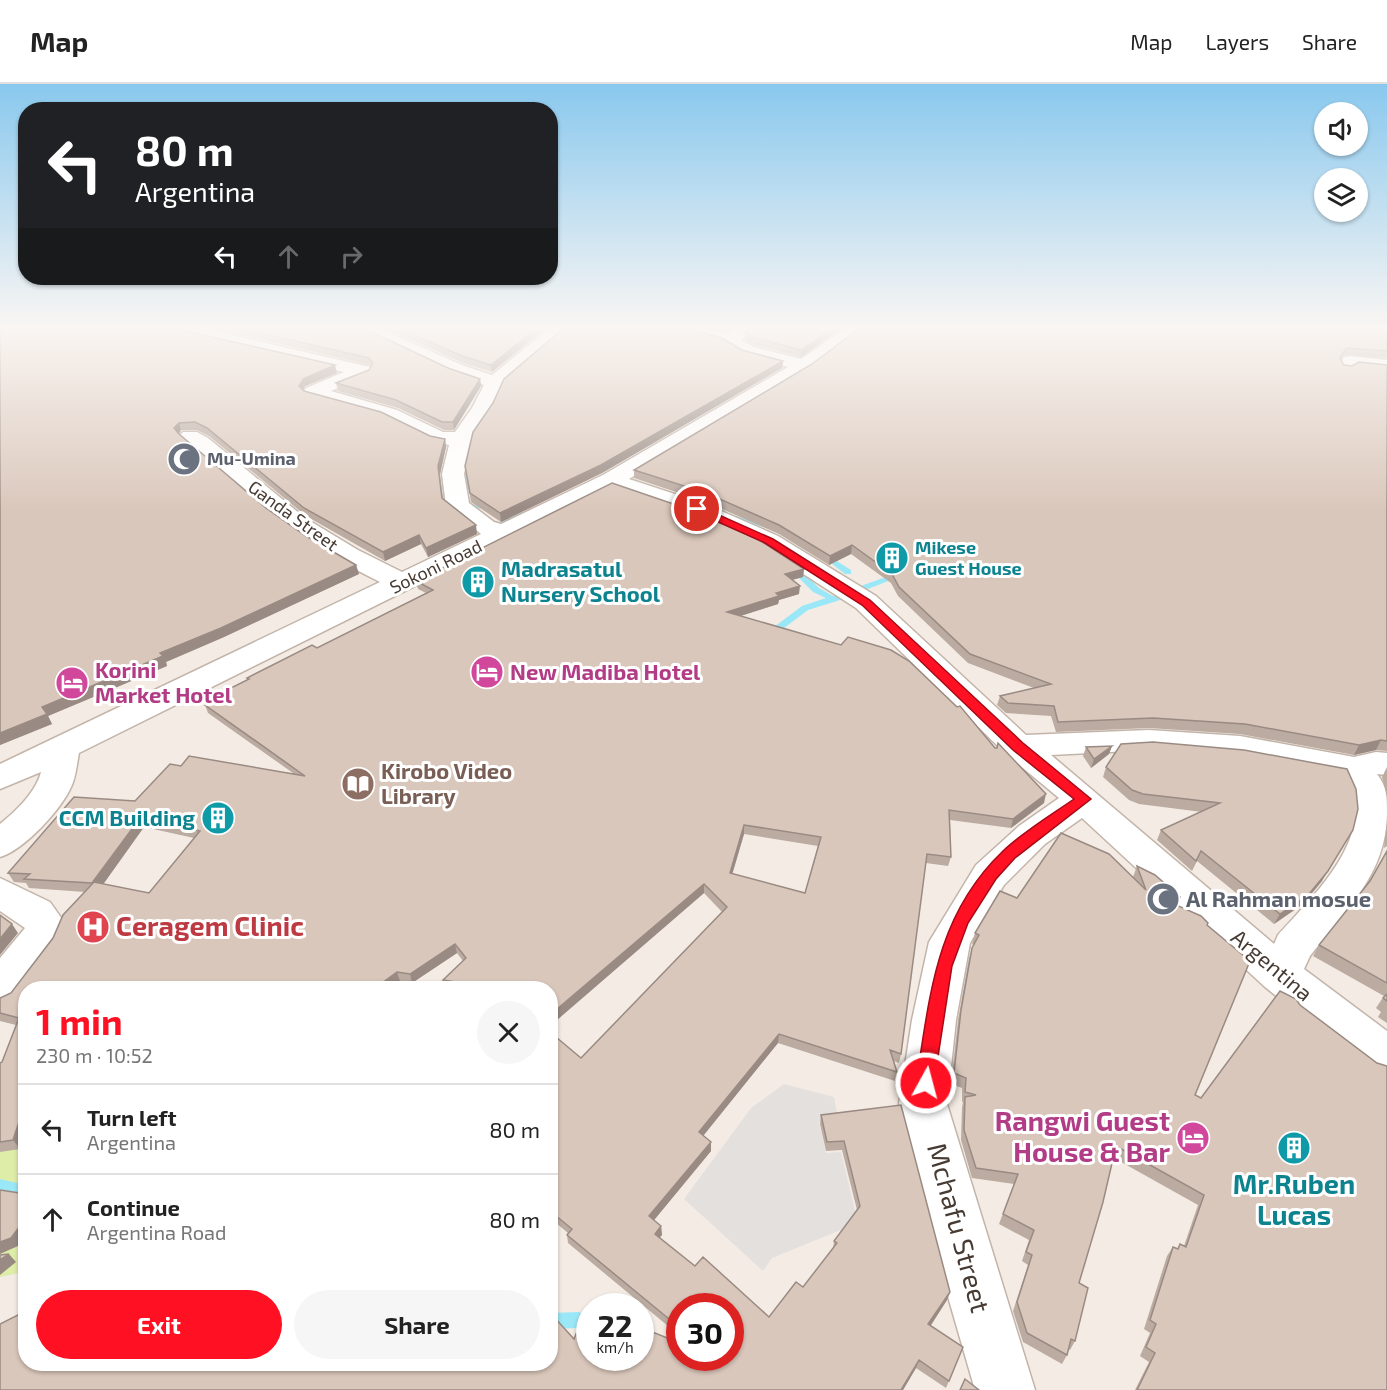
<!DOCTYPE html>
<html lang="en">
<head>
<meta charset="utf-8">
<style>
	body { margin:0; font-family:"Exo 2",sans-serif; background:#f6f6f6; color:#222; height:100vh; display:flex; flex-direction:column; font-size:22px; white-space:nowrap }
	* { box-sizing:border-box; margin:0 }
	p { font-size:20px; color:#767676 }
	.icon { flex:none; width:33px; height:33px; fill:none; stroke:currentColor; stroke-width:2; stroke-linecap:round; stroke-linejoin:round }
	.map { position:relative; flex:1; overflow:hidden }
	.drawer { position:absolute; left:18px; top:897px; width:540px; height:390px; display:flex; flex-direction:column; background:#fff; border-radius:24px; box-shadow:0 2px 4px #0004 }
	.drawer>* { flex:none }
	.banner { position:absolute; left:18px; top:18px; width:540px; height:183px; border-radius:24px; box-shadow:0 2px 4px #0004; background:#202124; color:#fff; overflow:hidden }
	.buttons { position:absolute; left:1314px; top:18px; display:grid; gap:12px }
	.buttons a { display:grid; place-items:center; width:54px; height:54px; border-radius:50%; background:#fff; box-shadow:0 2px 4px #0004; font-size:30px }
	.speed { position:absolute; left:576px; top:1209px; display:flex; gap:12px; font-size:30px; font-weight:700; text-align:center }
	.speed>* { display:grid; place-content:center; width:78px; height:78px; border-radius:50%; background:#fff; box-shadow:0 2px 4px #0004; line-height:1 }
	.speed small { font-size:15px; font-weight:400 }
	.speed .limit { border:9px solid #d22; background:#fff; color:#111 }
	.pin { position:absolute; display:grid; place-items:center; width:51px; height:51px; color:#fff; margin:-26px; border:3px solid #fff; border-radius:50%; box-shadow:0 2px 6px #0007 }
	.me { position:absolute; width:66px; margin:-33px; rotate:7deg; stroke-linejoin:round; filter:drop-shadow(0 0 4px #0008) }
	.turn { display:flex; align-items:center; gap:21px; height:126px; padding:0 18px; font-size:27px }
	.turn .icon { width:78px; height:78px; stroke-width:2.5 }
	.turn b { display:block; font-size:42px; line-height:51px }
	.lanes { display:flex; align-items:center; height:57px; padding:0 18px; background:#0003; justify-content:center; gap:30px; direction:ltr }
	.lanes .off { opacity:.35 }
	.round { display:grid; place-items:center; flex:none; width:63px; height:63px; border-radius:32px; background:#f6f6f6 }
	.overview { display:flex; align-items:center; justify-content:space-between; height:102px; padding:0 18px }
	h1 { font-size:36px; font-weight:700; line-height:45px; color:#ff1023 }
	.cta { display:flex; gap:12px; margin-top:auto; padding:12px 18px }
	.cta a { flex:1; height:69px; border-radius:36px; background:#ff1023; color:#fff; font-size:24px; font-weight:700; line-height:69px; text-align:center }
	.cta a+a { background:#f6f6f6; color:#222 }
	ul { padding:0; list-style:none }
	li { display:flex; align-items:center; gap:18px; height:90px; padding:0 18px; border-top:2px solid #e0e0e0 }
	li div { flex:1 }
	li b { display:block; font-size:22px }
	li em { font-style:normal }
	header { display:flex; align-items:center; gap:36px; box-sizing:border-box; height:84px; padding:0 30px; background:#fff; border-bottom:2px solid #e0e0e0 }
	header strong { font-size:28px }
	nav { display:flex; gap:33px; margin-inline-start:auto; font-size:21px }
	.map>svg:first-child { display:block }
	.green { fill:#deeda8 }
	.parking { fill:#e4e0dd }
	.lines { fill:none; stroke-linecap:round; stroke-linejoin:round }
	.stream { fill:#9ae7f7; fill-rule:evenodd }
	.minor-casing { stroke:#c3b4a9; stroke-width:3 }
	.minor { fill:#fff; fill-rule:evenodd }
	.wall { fill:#bbaba1; fill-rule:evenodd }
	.shaded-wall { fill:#998b83 }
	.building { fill:#dac7bb; stroke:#998b83; stroke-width:1.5; fill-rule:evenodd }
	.route { fill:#ff1023; stroke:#a60a17; stroke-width:1.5 }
	.labels { text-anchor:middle; stroke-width:6; stroke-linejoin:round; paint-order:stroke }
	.far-worship-label { font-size:18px; font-weight:bold; fill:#5b616d; stroke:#fff; text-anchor:start }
	.far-street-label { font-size:18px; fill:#473b33; stroke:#fff }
	.far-culture-label { font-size:18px; font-weight:bold; fill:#0d838f; stroke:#fff; text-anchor:start }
	.culture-label { font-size:22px; font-weight:bold; fill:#0d838f; stroke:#fff; text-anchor:start }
	.hotel-label { font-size:22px; font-weight:bold; fill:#b23c85; stroke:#fff; text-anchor:start }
	.education-label { font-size:22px; font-weight:bold; fill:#785e54; stroke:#fff; text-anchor:start }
	.worship-label { font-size:22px; font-weight:bold; fill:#5b616d; stroke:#fff; text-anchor:start }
	.street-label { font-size:22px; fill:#473b33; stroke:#fff }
	.near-health-label { font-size:27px; font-weight:bold; fill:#be3a42; stroke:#fff; text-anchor:start }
	.near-hotel-label { font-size:27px; font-weight:bold; fill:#b23c85; stroke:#fff; text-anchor:end }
	.near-culture-label { font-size:27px; font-weight:bold; fill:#0d838f; stroke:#fff }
	.near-street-label { font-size:27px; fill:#473b33; stroke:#fff }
</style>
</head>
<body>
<header>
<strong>Map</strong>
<nav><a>Map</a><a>Layers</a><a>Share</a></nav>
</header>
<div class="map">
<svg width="1387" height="1306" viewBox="0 0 1387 1306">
	<rect width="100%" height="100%" fill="#f4ece4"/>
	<polygon class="green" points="25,1004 25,1188 0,1193 0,1011"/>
	<polygon class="parking" points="784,1000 834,1013 838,1034 819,1038 826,1069 841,1068 858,1139 772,1174 763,1187 684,1115 751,1024"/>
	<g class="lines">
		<g class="stream">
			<polygon points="253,244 261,244 227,255 223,254"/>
			<polygon points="466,374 469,376 468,417 470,420 491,422 493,423 493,425 467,424 465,423 462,417 463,376"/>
			<polygon points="686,410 690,410 733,431 773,443 770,445 729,433 686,412"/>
			<polygon points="520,426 523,428 522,429 505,438 503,439 500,437"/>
			<polygon points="824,469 851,486 851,490 845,490 822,472 822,470"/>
			<polygon points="791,482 797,482 819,504 833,512 894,490 900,490 901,492 837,517 808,526 780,547 765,549 764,547 765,545 774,543 802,522 826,514 813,508 791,486"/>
			<polygon points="0,1095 26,1101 26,1115 0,1109"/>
			<polygon points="579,1228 584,1231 587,1236 584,1241 579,1244 550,1245 550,1229"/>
		</g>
		<defs>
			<g id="minor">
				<path d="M170 244H201L370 283 372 287 370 291 331 307 397 326 443 348H455L472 324 484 301 450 289 355 244H378L462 281 492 291 550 244H569L503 301 492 325 472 355 464 390 469 419 494 438 501 440 603 391 788 283 742 271 723 259 684 248 682 244H709L728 250 735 244H754L741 256 754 263 801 275 846 244H865L810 285 629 395 705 420 778 452 876 512 1026 651 1149 646 1240 652 1354 673 1376 668 1387 669V691L1377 690C1387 703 1387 713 1387 729 1387 789 1345 828 1310 872L1304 885 1387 947V993L1371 987 1265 903 1082 734 1045 760 1004 801 970 859 956 936 947 1020 1035 1306H975L949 1216 899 1020 912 936 929 858 976 781 1019 742 1059 714 1006 670 856 524 760 462 689 430 612 404 79 669C77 679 76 692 72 701 62 725 24 766 0 773V740C16 727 36 708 41 688L0 705V680L380 498C342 479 304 458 270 431 240 407 215 378 183 356L179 352 183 348H197L208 354 305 434 358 466 402 488 481 450 446 422 442 390 449 361 432 358 383 334 306 312 303 308 306 304 344 288 172 248ZM1149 666 1240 674 1343 693C1383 748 1312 813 1278 851L1274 860 1051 671Z"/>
				<polygon points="1350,272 1387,276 1387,286 1356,283 1348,287 1342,286 1339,282 1344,273"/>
				<polygon points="0,794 50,818 67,842 57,862 15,917 0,923 0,874 25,844 0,827"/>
			</g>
		</defs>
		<use href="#minor" class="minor-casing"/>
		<use href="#minor" class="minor"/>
	</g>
	<g class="wall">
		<polygon points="0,244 337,289 305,302 303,306 430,352 445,355 446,363 440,390 443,414 477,450 428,473 421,460 385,477 306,432 209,352 197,346 181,346 179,350 266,424 306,452 356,481 359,490 224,553 166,578 167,582 48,632 52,640 0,661"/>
		<polygon points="212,244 363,244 448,284 480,295 481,302 454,346 444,346 398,324 338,307 336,299 369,286 371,282 370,281"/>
		<polygon points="384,244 546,244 492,288 463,279"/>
		<polygon points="717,244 732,244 727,247"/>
		<polygon points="842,244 801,273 755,261 745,256 745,249"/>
		<polygon points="1387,244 1387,274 1344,271 1341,275 1344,281 1352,282 1387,281 1387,667 1376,666 1354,671 1240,650 1149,644 1056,648 1051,632 1006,629 997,621 1000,612 1034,604 968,579 898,512 891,499 851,470 829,481 779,450 706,418 634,394 634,386 812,280"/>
		<polygon points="742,266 783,277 782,284 602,389 501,438 471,418 465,382"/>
		<path d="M804 485 803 493 792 496 799 510 779 516 778 520 741 532 995 664 1044 719 1011 744 950 736 951 773 948 782 926 779 901 970 899 979 894 977 897 988 895 997 778 959 703 1052 711 1067 654 1136 661 1142 662 1151 659 1154 695 1182 769 1233 803 1203 833 1165 834 1157 857 1126 842 1066 826 1067 820 1040 821 1031 901 1021 950 1208 947 1216 930 1242 963 1263 946 1304 916 1284 903 1306H0L26 1280 574 1255 680 1274H730L680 1222V1252L568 1159 567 1151 568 1149 550 1134V948L581 974 722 828 704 809 550 942V904H446L443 896 463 877 457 869 412 899 400 897 26 904V1048L20 1065 0 1068V979L2 978 16 941 0 937V914L11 909 53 854 85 808 29 804 26 799 14 798 8 789 135 717 181 682 293 689 208 629 205 621 224 611 223 608 248 596 247 594 317 564 426 509 418 505 416 497ZM144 743 194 754 149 809 103 800ZM744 750 818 762 805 809 732 790Z"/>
		<polygon points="1153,658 1322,797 1303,820 1274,840 1197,777 1192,787 1157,756 1161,746 1202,728 1139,720 1129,716 1103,693 1106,683"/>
		<polygon points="1112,662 1109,670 1091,684 1083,672 1086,663"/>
		<polygon points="1387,683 1387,711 1382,693"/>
		<polygon points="1387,737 1387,762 1384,764"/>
		<polygon points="1387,766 1387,939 1378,933 1381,928 1376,924 1384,912 1313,872 1319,861 1368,799"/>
		<polygon points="1137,782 1176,821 1207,841 1195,1011 1201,1014 1300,921 1377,979 1387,1306 1135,1306 1149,1278 1140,1272 1150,1249 1144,1245 1167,1172 1173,1163 1177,1165 1180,1160 1184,1162 1198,1121 1114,1074 1079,1199 1075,1257 1070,1266 1068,1265 1067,1271 1062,1280 1023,1258 1013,1227 1028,1181 1022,1177 1029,1156 999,1140 1014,1100 972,1094 961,1056 962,1023 963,1018 962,1018 962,1004 951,1000 958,936 969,874 974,861 972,860 975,849 1017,814 1133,793"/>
	</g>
	<g class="shaded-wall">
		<polygon points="537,244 546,244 492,288 491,281"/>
		<polygon points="833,244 842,244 801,273 801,266"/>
		<polygon points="783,277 782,284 602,389 501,438 500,429"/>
		<polygon points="335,281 337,289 305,302 301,309 299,302 303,295"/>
		<polygon points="480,295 481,302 454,346 453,338"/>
		<polygon points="179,339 181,346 177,352 174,344"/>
		<polygon points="445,355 446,363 440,390 438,382"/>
		<polygon points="476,441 477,450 428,473 426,464"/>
		<polygon points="419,451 421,460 385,477 383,468"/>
		<polygon points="852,461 851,470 829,481 830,472"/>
		<polygon points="356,481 359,490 224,553 166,578 167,582 48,632 52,640 0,661 0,649 42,623"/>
		<polygon points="804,485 803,493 784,498 785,490"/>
		<polygon points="800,502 799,510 779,516 778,520 727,536 727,528 776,509"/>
		<polygon points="1381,656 1376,666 1354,671 1359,661"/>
		<polygon points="1112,662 1109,670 1091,684 1094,675"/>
		<polygon points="1046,710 1044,719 1011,744 1013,735"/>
		<polygon points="140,734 144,743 97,809 92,799"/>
		<polygon points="744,741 744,750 730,798 730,789"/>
		<polygon points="1353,746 1322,797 1303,820 1274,840 1280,830"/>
		<polygon points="704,800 704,809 550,942 550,931"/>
		<polygon points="12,840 18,849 0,871 0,855"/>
		<polygon points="455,860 457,869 412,899 410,890"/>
		<polygon points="397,888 400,897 390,904 375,904"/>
		<polygon points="779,950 778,959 699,1057 699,1048"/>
		<polygon points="26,1028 26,1048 20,1065 13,1056 22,1029"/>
		<polygon points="711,1058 711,1067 650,1141 649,1132"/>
		<polygon points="26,1134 26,1153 18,1162 0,1170 0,1158"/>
		<polygon points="661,1142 662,1151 655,1159 655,1150"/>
		<polygon points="9,1170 16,1178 0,1191 0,1176"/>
		<polygon points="950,1208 947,1216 926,1249 928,1240"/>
		<polygon points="919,1276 916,1284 903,1306 901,1306"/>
	</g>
	<g class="building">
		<polygon points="0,244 173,244 335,281 303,295 299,302 304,307 381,328 430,352 445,355 438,382 442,414 476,441 426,464 419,451 383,468 304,424 207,344 195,338 179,339 174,344 179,350 266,424 306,452 356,481 221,544 160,569 163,572 42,623 47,630 0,649"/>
		<polygon points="239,244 363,244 448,284 480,295 453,338 442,338 396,316 336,299 369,286 373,279 369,274"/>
		<polygon points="398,244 537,244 491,281 462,272"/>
		<polygon points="564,244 686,244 722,254 742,266 783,277 601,381 500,429 470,409 465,382 473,348 493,319 504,295"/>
		<polygon points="750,244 833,244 801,266 755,254 745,249"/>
		<polygon points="860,244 1387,244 1387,267 1346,264 1340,274 1344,281 1352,282 1359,278 1387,281 1387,657 1381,656 1359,661 1245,640 1153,634 1058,638 1054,622 1008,619 1000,612 1051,600 970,570 899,503 892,490 852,461 830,472 779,441 706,409 634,386 812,280"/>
		<path d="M612 399 688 425 759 456 804 485 785 490 800 502 776 509 779 512 727 528 841 561 848 553 891 566 909 577 957 623 960 622 995 664H997L998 659 1046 710 1013 735 949 726 951 773 927 770 901 970 890 966 897 988 779 950 699 1048 711 1058 649 1132 661 1142 655 1150 695 1182 703 1173 769 1233 796 1198 803 1203 837 1159 834 1157 860 1122 844 1057 827 1058 821 1031 901 1021 950 1208 928 1240 963 1263 949 1297 919 1276 901 1306H0V1240L24 1228 26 1224V1280H550V1237L554 1233 574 1255 588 1221 591 1222H590V1274H640V1243L680 1259V1274H715H714H730V1222H680V1244L567 1151 572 1145 550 1127V948L581 974 727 823 704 800 550 931V904H493L443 896 466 874 455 860 410 890 397 888 375 904H26V1028L22 1029 13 1056 0 1058V979L2 978 19 934 0 929V914L11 909 53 854 63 831 94 798 149 809 200 747 140 734 92 799 24 795 30 790 8 789 74 713 135 717 170 680 181 682 189 672 305 692 205 621 226 610 223 608 249 595 247 594 312 561 317 564 433 506 416 497ZM744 741 821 753 805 809 730 789Z"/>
		<polygon points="1153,658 1244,666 1347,685 1356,705 1358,725 1353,746 1328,787 1309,810 1280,830 1201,767 1196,777 1161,746 1220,719 1143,710 1132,706 1106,683 1121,660"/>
		<polygon points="1112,662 1094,675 1086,663"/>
		<polygon points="1061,749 1109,770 1146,806 1137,782 1155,791 1180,813 1176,821 1201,832 1208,839 1207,841 1250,877 1195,1011 1201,1014 1280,907 1296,915 1300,921 1377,979 1387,982 1387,1306 1137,1306 1155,1269 1146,1263 1156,1240 1150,1236 1173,1163 1178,1165 1180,1160 1186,1163 1204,1111 1116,1062 1103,1118 1079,1199 1088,1204 1075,1257 1071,1255 1067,1271 1027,1249 1017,1218 1032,1171 1026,1168 1034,1146 1003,1130 1018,1090 976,1084 964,1046 965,1013 976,1011 965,1008 966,994 954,989 961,926 972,864 979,851 975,849 1000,807 1017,814"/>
		<polygon points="1387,767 1387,899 1319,861 1370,797"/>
		<polygon points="0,831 12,840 0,855"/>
		<polygon points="1387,910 1387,917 1383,914"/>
		<polygon points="0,1106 26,1110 26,1134 11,1154 0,1158"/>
		<polygon points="9,1170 0,1176 0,1171"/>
		<polygon points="965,1295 979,1306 960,1306"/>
	</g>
	<linearGradient id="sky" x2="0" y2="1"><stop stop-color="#89c8ee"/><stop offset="0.57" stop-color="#faf6f3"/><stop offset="1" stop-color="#faf6f3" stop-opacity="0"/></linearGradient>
	<rect width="1387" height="427" fill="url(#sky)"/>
	<path class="route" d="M694 423H701L773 455 870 516 1023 659 1091 715 1015 774 996 795 968 839 952 882 933 1005 926 1008 919 1005 916 999C930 912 935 832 1003 767 1024 747 1051 731 1074 715L1013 666 862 521 765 459 694 427Z"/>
	<defs>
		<symbol id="mosque-disc" viewBox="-11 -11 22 22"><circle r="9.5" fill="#6b7280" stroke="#fff"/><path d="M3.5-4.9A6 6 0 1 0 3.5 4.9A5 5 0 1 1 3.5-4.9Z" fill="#fff"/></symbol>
		<symbol id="building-disc" viewBox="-11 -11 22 22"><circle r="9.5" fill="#0f9aa8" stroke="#fff"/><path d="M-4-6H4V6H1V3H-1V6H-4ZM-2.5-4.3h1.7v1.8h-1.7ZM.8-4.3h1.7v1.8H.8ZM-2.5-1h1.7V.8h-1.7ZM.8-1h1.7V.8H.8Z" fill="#fff"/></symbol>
		<symbol id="hotel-disc" viewBox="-11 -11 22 22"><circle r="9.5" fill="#d1479c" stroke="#fff"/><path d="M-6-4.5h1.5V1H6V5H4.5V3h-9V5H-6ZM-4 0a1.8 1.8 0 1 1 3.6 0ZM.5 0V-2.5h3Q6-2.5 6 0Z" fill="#fff"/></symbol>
		<symbol id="library-disc" viewBox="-11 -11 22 22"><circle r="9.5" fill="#8d6e63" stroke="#fff"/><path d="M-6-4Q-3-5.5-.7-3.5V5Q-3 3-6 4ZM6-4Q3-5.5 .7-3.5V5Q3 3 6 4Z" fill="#fff"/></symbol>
		<symbol id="hospital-disc" viewBox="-11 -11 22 22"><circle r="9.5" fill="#e0444e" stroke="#fff"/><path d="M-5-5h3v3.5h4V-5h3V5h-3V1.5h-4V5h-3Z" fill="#fff"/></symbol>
	</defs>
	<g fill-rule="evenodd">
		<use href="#mosque-disc" x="165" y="356" width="38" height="38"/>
		<use href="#building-disc" x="873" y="455" width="38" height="38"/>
		<use href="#building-disc" x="459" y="479" width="38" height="38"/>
		<use href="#hotel-disc" x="468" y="569" width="38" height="38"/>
		<use href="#hotel-disc" x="53" y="580" width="38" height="38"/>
		<use href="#library-disc" x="339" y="681" width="38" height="38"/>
		<use href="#building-disc" x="199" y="715" width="38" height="38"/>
		<use href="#mosque-disc" x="1144" y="796" width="38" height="38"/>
		<use href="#hospital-disc" x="74" y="824" width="38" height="38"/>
		<use href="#hotel-disc" x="1174" y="1035" width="38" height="38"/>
		<use href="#building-disc" x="1275" y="1045" width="38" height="38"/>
	</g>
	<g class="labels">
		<g class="far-worship-label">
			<text x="207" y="381">Mu-Umina</text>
		</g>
		<g class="far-street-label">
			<text transform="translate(293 432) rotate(36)" y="6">Ganda Street</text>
			<text transform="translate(436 483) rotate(-26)" y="6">Sokoni Road</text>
		</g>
		<g class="far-culture-label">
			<text x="915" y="470">Mikese<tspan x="915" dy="21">Guest House</tspan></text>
		</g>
		<g class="culture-label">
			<text x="501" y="493">Madrasatul<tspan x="501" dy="25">Nursery School</tspan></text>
			<text x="195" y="742" text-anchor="end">CCM Building</text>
		</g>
		<g class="hotel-label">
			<text x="95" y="594">Korini<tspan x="95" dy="25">Market Hotel</tspan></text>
			<text x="510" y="596">New Madiba Hotel</text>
		</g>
		<g class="education-label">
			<text x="381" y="695">Kirobo Video<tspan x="381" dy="25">Library</tspan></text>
		</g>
		<g class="worship-label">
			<text x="1186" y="823">Al Rahman mosue</text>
		</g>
		<g class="street-label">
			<text transform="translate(1272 881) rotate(40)" y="8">Argentina</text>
		</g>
		<g class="near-health-label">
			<text x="116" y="852">Ceragem Clinic</text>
		</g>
		<g class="near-hotel-label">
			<text x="1170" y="1047">Rangwi Guest<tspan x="1170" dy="31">House &amp; Bar</tspan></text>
		</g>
		<g class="near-culture-label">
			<text x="1294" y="1110">Mr.Ruben<tspan x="1294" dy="31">Lucas</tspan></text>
		</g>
		<g class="near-street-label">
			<text transform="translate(958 1144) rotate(75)" y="9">Mchafu Street</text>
		</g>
	</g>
</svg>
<div class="buttons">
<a><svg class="icon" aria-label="sound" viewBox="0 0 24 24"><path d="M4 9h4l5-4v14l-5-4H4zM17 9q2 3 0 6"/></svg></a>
<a><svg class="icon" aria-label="layers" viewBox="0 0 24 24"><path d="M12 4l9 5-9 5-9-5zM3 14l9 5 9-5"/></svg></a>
</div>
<div class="speed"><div>22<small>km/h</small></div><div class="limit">30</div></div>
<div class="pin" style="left:697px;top:425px;background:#d93025"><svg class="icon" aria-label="arrive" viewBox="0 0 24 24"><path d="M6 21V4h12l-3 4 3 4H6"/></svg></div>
<svg class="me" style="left:926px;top:999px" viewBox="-20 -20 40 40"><circle r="17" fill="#ff1023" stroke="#fff" stroke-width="3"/><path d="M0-11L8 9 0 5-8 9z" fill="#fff"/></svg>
<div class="banner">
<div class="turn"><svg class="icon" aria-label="left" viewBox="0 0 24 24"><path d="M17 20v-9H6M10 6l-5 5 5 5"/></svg><div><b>80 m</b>Argentina</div></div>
<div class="lanes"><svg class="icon" aria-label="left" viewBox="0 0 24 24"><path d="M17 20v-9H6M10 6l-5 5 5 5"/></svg><svg class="icon off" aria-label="ahead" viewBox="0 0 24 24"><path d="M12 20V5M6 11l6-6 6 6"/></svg><svg class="icon off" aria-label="right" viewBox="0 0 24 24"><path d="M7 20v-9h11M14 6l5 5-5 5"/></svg></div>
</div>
<section class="drawer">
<div class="overview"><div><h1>1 min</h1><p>230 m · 10:52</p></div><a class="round"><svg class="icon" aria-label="close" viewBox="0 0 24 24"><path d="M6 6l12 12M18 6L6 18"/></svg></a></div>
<ul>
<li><svg class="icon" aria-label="left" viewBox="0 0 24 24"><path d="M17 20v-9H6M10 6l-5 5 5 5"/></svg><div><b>Turn left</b><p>Argentina</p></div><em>80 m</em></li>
<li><svg class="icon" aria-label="ahead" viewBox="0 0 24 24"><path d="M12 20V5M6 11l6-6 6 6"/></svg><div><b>Continue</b><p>Argentina Road</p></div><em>80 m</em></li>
</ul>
<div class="cta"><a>Exit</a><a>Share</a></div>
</section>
</div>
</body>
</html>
